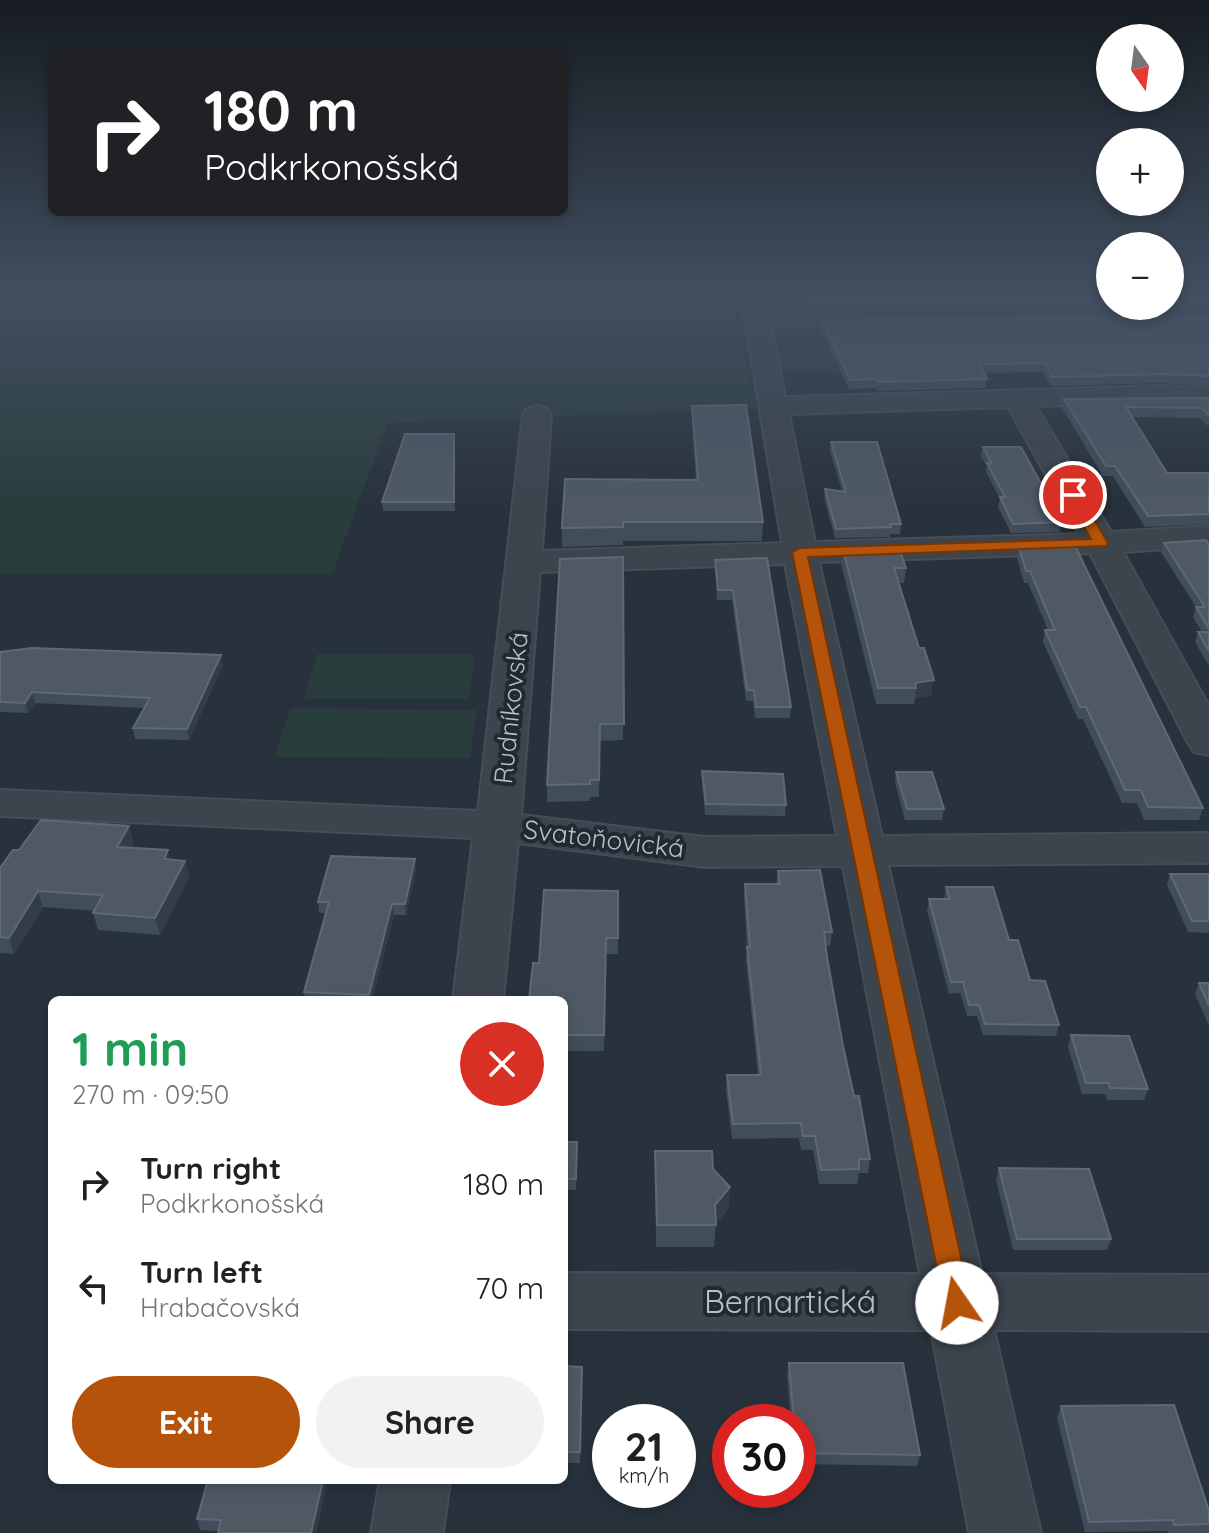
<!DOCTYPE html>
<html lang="en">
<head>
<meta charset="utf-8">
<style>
	body { margin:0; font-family:Quicksand,sans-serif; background:#f2f2f2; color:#202124; height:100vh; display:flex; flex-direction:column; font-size:30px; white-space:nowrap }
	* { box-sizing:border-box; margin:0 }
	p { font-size:26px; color:#757577 }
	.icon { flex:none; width:44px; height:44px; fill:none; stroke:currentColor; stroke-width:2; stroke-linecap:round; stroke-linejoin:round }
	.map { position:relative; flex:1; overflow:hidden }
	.sheet { position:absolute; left:48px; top:996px; width:520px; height:488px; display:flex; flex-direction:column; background:#fff; border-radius:12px; box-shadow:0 4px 12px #0003 }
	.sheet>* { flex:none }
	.top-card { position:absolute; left:48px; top:48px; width:520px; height:168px; border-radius:12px; box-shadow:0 4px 12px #0003; background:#202124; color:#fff; overflow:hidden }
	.needle { width:52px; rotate:166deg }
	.buttons { position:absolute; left:1096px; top:24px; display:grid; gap:16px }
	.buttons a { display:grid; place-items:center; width:88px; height:88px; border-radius:50%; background:#fff; box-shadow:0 4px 12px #0003; font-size:40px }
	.speed { position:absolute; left:592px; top:1404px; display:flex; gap:16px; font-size:40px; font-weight:700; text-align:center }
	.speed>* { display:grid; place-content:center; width:104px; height:104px; border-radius:50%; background:#fff; box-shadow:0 4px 12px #0003; line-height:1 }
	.speed small { font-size:20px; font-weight:400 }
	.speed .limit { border:12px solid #d22; background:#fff; color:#111 }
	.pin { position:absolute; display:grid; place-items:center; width:68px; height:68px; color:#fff; margin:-34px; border:4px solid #fff; border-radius:50%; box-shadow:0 2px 8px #0007 }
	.me { position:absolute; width:88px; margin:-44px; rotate:348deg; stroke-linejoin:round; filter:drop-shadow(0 0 6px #0008) }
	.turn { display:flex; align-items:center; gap:28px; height:168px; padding:0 24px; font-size:36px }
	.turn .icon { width:104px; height:104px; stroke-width:2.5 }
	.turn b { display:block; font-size:56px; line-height:68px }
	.round { display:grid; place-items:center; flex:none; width:84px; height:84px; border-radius:42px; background:#f2f2f2 }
	.overview { display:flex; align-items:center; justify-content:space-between; height:136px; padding:0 24px }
	h1 { font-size:48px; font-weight:700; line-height:60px; color:#1e9e55 }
	.primary-button { display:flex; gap:16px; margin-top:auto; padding:16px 24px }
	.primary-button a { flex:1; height:92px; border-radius:48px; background:#b45309; color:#fff; font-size:32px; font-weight:700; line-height:92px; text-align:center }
	.primary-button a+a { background:#f2f2f2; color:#202124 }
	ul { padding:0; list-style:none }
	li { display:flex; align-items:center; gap:24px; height:104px; padding:0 24px }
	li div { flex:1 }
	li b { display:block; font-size:30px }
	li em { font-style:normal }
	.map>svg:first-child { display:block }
	.green { fill:#2a3d3d }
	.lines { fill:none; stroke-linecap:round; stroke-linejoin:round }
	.street-casing { stroke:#454d56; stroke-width:4 }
	.street { fill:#3c444d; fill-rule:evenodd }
	.wall { fill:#414d58 }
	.shaded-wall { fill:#323d48 }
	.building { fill:#4e5964; stroke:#5e6974; stroke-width:2 }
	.route { fill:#b45309; stroke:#753606; stroke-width:2 }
	.labels { text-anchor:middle; stroke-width:8; stroke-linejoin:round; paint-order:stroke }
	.street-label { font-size:26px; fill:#b8bfc7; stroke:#212932 }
	.near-street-label { font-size:32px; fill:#b8bfc7; stroke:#212932 }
</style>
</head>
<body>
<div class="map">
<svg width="1209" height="1533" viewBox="0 0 1209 1533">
	<rect width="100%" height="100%" fill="#28323c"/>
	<g class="green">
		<polygon points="0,291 732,291 732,302 757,408 388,423 332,574 0,574"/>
		<polygon points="870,331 915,372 781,371 773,336 779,333"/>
		<polygon points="317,654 475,655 469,699 304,699"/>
		<polygon points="290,708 477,710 470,758 274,757"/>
	</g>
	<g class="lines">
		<defs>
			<g id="street">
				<path d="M740 291H764L768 311 1209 309V323L771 326 785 397 1161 386 1209 388V404L1161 402 1036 406 1111 532 1209 526V546L1123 552 1209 706V755L1194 752 1188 743 1090 553 819 562 882 836 1209 833V863L888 865 982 1274 1209 1275V1331L994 1330 1041 1533H969L931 1330 564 1329V1273L920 1274 843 866 705 867 518 843 503 1000H453L473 838 0 816V790L478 811 523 415 527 409 537 406 547 409 551 415 542 551 782 543ZM1008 407 1079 534 815 542 789 414ZM785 564 837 836 705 837 521 815 540 572Z"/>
				<polygon points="380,1480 450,1480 443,1533 371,1533"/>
			</g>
		</defs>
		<use href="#street" class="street-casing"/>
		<use href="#street" class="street"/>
	</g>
	<g class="wall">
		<polygon points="796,291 1110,291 1110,306 1170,306 1170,291 1209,291 1209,306 811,308 809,302 800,302"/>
		<polygon points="1209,317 1209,386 1161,383 1051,386 1043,372 984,373 987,379 985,388 878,391 876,388 849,389 821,329 822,320"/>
		<polygon points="1209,398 1209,427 1200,418 1132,417 1167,473 1209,473 1209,524 1145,527 1113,476 1103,476 1062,408 1064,399"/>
		<polygon points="692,406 763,522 762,541 623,541 623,545 562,547 562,528 696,480 692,423"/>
		<polygon points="454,434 455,511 383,511 382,502"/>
		<polygon points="831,442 901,524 900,534 890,534 890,537 835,538 824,498 825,489 842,491 830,451"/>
		<polygon points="983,447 1062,522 1060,532 1011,533 998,507 1000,499 986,472 987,466 981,456"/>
		<polygon points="1164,543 1209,545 1209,666 1195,642 1198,632 1202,632 1193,617 1196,607 1161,552"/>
		<polygon points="1019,547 1203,808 1199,820 1144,820 1137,803 1122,803 1083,719 1078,719 1043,642 1045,630 1048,630 1028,583 1024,583 1017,558"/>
		<polygon points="843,549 906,568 904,583 899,583 931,696 915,698 914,704 876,704 841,564"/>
		<polygon points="623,557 623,740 600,741 599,797 590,797 590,801 547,802 547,785"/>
		<polygon points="767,558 791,707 790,718 755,718 753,701 746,701 732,600 717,600 715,560"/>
		<polygon points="0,652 223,665 189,740 135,739 133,728 144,708 35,703 28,713 0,712"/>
		<polygon points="702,771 786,805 785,816 705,815 702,781"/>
		<polygon points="896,772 944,809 942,820 905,820 895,782"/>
		<polygon points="129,826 133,842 130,848 170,859 185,861 189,877 160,935 98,930 93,913 94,911 43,907 14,954 0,953 0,868 19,850"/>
		<polygon points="416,870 406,915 394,915 372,1000 305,1000 304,992 326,913 319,913 318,902"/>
		<polygon points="778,871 832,932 830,946 825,946 843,1046 854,1096 870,1159 868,1173 859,1173 857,1184 819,1184 813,1150 801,1150 799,1138 732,1139 726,1089 727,1075 758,1075 746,961 747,947 744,898 745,884 776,884"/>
		<polygon points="1170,874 1209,874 1209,933 1188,932 1167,885"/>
		<polygon points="946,887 1009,940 1030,980 1059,1025 1056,1036 983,1035 977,1016 967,1016 960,993 949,994 927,910 929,899 944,899"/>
		<polygon points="618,891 618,954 606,954 604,1051 564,1051 564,1000 539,963"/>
		<polygon points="1199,983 1209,983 1209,1026 1195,994"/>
		<polygon points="1071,1035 1148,1089 1144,1100 1107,1100 1105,1094 1082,1094 1068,1047"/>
		<polygon points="564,1113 567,1142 577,1142 576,1190 564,1190"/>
		<polygon points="655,1151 713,1169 730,1187 728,1209 716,1224 714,1247 656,1247"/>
		<polygon points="999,1168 1111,1239 1107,1250 1013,1250 996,1180"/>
		<polygon points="789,1363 920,1455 917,1466 798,1464 798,1422 791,1422 787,1375"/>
		<polygon points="564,1366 582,1367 580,1463 564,1463"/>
		<polygon points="1061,1406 1209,1511 1209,1533 1168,1533 1168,1531 1085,1532 1057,1418"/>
		<polygon points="328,1480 218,1531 200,1530 197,1519"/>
	</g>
	<g class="shaded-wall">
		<polygon points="221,655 223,665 189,740 187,729"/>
		<polygon points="934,680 931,696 915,698 916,688 915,683"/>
		<polygon points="32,692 35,703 28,713 25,703"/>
		<polygon points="129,826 133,842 122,863 117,847"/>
		<polygon points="168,850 172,866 164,859"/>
		<polygon points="415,859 416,870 406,915 405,904"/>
		<polygon points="185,861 189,877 160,935 155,918"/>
		<polygon points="38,891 43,907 14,954 9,938"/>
		<polygon points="392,904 394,915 372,1000 370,1000 369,995"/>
		<polygon points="730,1187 728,1209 715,1225 715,1205"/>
		<polygon points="323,1480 328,1480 316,1533 311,1533"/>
	</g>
	<g class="building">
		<polygon points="800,291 1110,291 1110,298 812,299 809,293 801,293"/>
		<rect x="1170" y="291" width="39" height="7"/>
		<polygon points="1209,317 1209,376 1163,374 1052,377 1045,363 980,364 987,379 879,382 877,379 850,380 822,320"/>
		<polygon points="1209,398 1209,416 1202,408 1126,407 1167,473 1209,473 1209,514 1148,516 1115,466 1106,466 1064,399"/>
		<polygon points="746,405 763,522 623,522 623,527 562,528 565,479 698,480 692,406"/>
		<polygon points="405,434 454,434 454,502 382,502"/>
		<polygon points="831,442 877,442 901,524 890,524 891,527 836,529 825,489 846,492"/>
		<polygon points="983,447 1021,447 1062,522 1013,524 1000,497 1005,497 987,463 992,464"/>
		<polygon points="1206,540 1209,545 1209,629 1196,607 1205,607 1164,543"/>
		<polygon points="1075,546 1203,808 1148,807 1141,790 1125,790 1086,707 1080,707 1045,630 1055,630 1030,571 1026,571 1019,547"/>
		<polygon points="899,548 906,568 894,568 919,648 924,648 934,680 915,683 916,688 878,688 843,549"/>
		<polygon points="623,557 624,724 600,724 599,780 590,780 590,784 547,785 560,559"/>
		<polygon points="767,558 791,707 756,707 754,690 747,690 733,590 718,590 715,560"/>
		<polygon points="1198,632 1209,632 1209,651"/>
		<polygon points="32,648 221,655 187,729 133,728 150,698 32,692 25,703 0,702 0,652"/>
		<polygon points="702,771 783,774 786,805 706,804"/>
		<polygon points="896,772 932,772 944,809 907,809"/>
		<polygon points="41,820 129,826 117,847 168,850 164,859 185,861 155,918 93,913 103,895 38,891 9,938 0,937 0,868 13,850 19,850"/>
		<polygon points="331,856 415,859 405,904 392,904 369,995 304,992 329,902 318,902"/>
		<polygon points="820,870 832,932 824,932 827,957 843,1046 854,1096 859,1096 870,1159 859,1159 859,1169 821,1170 815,1136 803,1136 801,1123 733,1124 727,1075 761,1075 747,947 750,947 745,884 780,884 778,871"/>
		<polygon points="1170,874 1209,874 1209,921 1192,921"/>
		<polygon points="946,887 993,887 1009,940 1018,940 1030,980 1045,981 1059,1025 985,1024 979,1005 969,1005 963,982 951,982 929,899 950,899"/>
		<polygon points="544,890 618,891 618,938 606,938 604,1035 564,1035 564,1000 529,1000 533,963 539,963"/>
		<polygon points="1199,983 1209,983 1209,1006"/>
		<polygon points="1071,1035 1129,1036 1148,1089 1110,1088 1109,1083 1086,1083"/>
		<polygon points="564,1113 566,1113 567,1142 577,1142 576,1179 564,1179"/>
		<polygon points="655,1151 712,1151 713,1169 730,1187 715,1205 716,1225 657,1225"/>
		<polygon points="999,1168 1089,1169 1111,1239 1017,1239"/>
		<polygon points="789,1363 903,1363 920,1455 798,1453 798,1422 794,1422"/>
		<polygon points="564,1366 582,1367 580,1452 564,1452"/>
		<polygon points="1174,1405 1209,1511 1209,1524 1174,1525 1173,1520 1089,1522 1061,1406"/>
		<polygon points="208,1480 323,1480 311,1533 218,1533 221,1520 197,1519"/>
	</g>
	<linearGradient id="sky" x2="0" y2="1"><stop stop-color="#161c21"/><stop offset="0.58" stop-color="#424f61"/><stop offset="1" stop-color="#424f61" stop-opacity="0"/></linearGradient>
	<rect width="1209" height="506" fill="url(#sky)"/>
	<polygon class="route" points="1073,490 1080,495 1108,543 1106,546 808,557 971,1303 967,1312 957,1316 948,1312 944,1303 792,552 800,548 1091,539 1066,495"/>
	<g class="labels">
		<g class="street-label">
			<text transform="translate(511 708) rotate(-84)" y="9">Rudníkovská</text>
			<text transform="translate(604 839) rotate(7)" y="9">Svatoňovická</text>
		</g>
		<g class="near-street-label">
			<text x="790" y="1313">Bernartická</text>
		</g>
	</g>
</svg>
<div class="buttons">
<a><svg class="needle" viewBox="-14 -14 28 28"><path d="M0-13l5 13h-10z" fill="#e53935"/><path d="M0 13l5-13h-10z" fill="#757577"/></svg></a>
<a>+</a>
<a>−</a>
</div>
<div class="speed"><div>21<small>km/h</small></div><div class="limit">30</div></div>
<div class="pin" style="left:1073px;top:495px;background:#d93025"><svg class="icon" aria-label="arrive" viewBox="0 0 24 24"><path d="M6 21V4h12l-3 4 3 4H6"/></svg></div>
<svg class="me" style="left:957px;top:1303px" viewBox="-20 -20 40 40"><circle r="19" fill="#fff"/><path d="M0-13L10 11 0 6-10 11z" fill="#b45309"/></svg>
<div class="top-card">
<div class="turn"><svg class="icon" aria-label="right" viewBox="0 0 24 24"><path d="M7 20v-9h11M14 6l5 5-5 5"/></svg><div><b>180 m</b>Podkrkonošská</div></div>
</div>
<section class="sheet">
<div class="overview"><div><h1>1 min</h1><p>270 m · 09:50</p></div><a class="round" style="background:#d93025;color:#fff"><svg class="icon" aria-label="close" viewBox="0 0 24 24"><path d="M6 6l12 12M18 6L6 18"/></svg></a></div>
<ul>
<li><svg class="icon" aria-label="right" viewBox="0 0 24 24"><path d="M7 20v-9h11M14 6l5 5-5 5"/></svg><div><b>Turn right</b><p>Podkrkonošská</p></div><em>180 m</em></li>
<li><svg class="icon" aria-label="left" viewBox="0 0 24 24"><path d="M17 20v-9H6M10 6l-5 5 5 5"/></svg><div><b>Turn left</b><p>Hrabačovská</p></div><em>70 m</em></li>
</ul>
<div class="primary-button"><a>Exit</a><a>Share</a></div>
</section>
</div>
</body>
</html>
